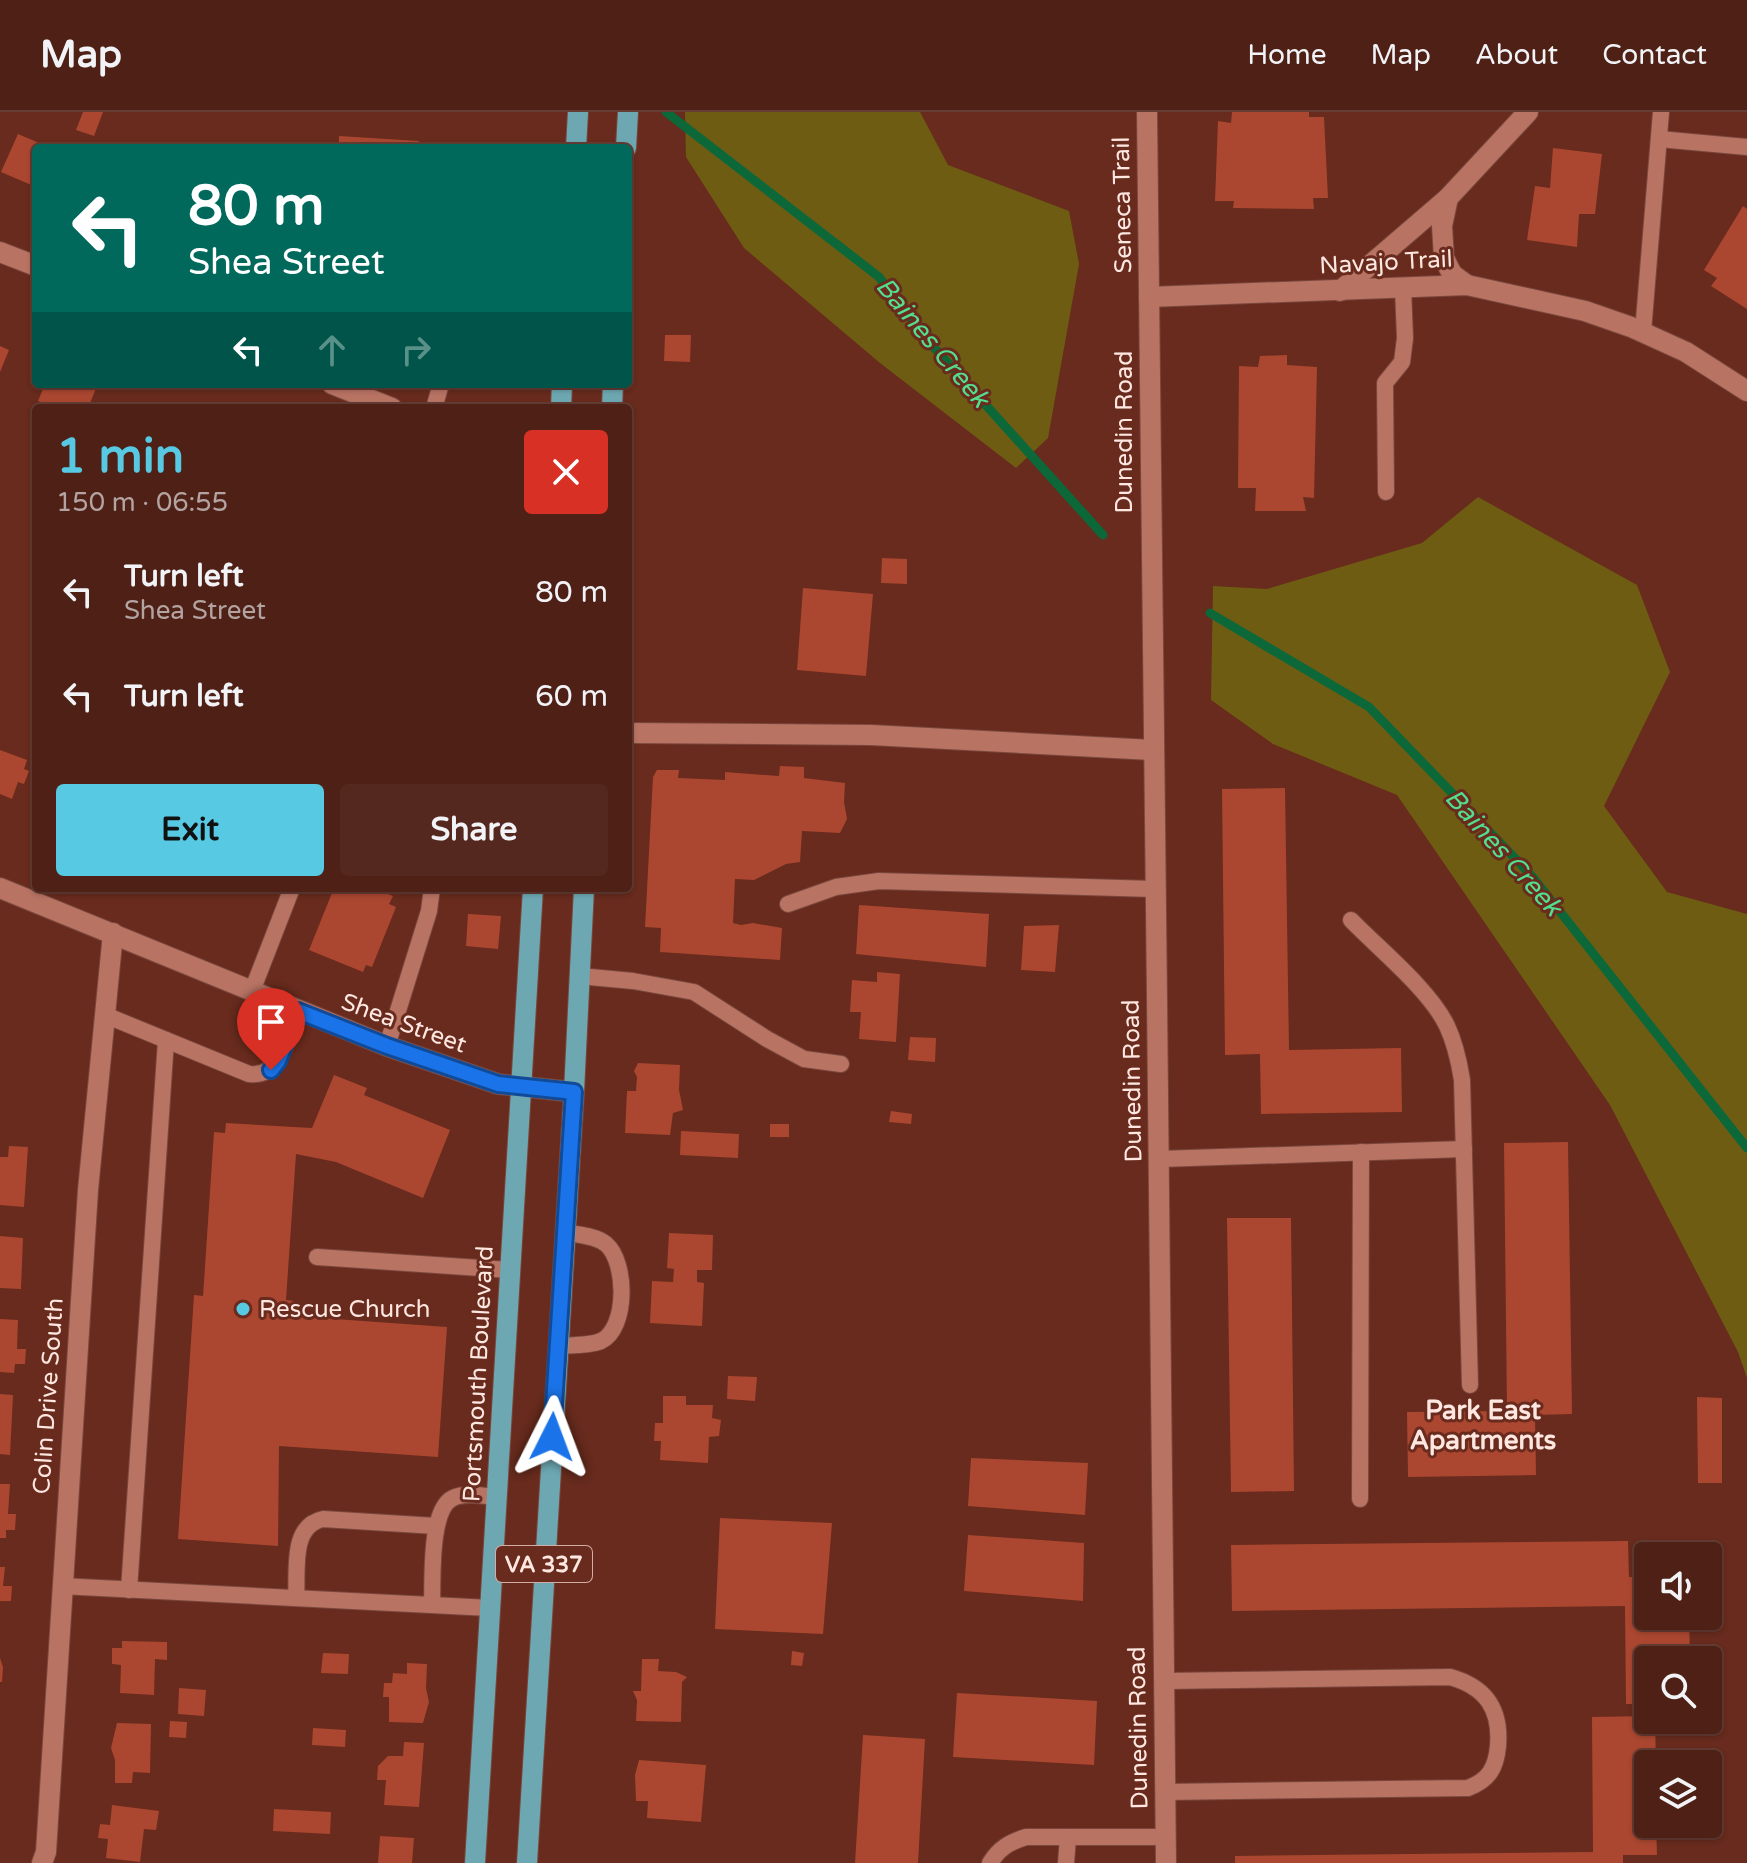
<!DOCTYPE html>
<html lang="en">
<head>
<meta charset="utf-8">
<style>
	body { margin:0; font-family:"Varela Round",sans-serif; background:#55281f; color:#f1f3f6; height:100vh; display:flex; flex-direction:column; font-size:30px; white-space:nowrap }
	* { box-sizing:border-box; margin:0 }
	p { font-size:26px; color:#b3a3a1 }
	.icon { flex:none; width:44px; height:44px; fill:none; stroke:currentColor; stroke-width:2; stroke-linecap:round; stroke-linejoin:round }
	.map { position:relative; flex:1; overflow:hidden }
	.panel { position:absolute; left:32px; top:292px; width:600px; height:488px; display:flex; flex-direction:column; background:#4e2016; border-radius:8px; box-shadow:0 2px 6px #0004,0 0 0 2px #653e35 }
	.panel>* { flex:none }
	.hud { position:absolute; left:32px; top:32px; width:600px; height:244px; border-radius:8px; box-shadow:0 2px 6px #0004,0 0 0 2px #653e35; background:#00695c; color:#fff; overflow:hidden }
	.fabs { position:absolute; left:1634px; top:1430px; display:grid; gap:16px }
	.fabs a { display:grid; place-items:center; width:88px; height:88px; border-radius:8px; background:#4e2016; box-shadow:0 2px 6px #0004,0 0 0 2px #653e35; font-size:40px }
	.pin { position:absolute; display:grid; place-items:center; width:68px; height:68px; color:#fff; margin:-82px -34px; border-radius:50% 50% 50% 0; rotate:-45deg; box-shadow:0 0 8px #0007 }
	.pin .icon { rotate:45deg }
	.me { position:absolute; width:88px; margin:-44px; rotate:3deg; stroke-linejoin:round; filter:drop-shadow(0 0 6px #0008) }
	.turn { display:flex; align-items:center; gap:28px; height:168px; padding:0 24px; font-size:36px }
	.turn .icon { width:104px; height:104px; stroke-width:2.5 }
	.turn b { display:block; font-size:56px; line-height:68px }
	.lanes { display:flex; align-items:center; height:76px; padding:0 24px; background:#0003; justify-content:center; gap:40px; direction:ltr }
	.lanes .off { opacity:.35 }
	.round { display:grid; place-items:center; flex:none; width:84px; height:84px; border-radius:8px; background:#55281f }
	.overview { display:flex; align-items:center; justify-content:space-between; height:136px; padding:0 24px }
	h1 { font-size:48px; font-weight:800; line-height:60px; color:#57c9e2 }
	.button { display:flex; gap:16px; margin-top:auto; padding:16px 24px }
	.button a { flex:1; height:92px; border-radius:8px; background:#57c9e2; color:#111; font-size:32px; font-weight:800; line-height:92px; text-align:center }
	.button a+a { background:#55281f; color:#f1f3f6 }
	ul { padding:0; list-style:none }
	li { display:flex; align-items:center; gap:24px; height:104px; padding:0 24px }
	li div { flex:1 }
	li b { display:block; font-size:30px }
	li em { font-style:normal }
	header { display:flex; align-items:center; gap:48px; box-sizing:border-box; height:112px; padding:0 40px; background:#4e2016; border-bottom:2px solid #653e35 }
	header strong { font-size:38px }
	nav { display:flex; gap:44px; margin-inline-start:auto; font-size:28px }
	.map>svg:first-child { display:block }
	.green { fill:#6e5c13 }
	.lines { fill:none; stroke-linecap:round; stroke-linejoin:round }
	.stream { stroke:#0c6839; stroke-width:9 }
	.building { fill:#ab4730 }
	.service-casing { stroke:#79473d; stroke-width:18 }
	.minor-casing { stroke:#79473d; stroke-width:22 }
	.primary-casing { stroke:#79473d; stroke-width:22 }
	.service { stroke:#b87363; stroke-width:16 }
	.minor { stroke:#b87363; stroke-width:20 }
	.primary { stroke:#6da8b2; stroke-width:20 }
	.route-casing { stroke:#114b97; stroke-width:20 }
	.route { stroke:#1a73e8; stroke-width:14 }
	.poi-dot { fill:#57c9e2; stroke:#682b1d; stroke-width:3 }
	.labels { text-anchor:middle; stroke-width:6; stroke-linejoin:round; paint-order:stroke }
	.shield { fill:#682b1d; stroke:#d1afa6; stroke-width:2 }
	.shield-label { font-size:22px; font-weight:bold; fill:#fee7e1 }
	.street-label { font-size:24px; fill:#fee7e1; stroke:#682b1d }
	.poi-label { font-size:24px; fill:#fee7e1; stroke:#682b1d; text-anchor:start }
	.water-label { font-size:26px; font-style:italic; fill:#53de8d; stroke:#682b1d }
	.neighbourhood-label { font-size:26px; font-weight:bold; fill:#fee7e1; stroke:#682b1d }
</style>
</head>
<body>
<header>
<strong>Map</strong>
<nav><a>Home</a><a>Map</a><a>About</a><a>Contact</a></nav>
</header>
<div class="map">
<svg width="1747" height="1751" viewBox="0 0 1747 1751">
	<rect width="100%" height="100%" fill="#682b1d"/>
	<g class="green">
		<polygon points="685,0 920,0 948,53 1069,99 1079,152 1048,326 1016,356 880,251 744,136 686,45"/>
		<polygon points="1478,385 1637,473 1670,560 1604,694 1667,780 1747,802 1747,1266 1738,1240 1610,993 1397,683 1273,632 1211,588 1213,474 1267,477 1422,431"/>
	</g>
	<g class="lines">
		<g class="stream">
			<polyline points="666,0 879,165 929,230 1103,423"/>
			<polyline points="1210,501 1369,595 1531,763 1747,1036"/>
		</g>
	</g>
	<g class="building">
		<polygon points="83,0 103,0 94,24 76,18"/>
		<polygon points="1232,0 1309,0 1309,5 1324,5 1328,86 1313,86 1314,97 1233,96 1234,89 1215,89 1218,9 1231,11"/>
		<polygon points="18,22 51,36 36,36 36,75 1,60"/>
		<polygon points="339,24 419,29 418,36 339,36"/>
		<polygon points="1553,36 1602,42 1595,102 1579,102 1577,135 1527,128 1535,74 1550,76"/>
		<polygon points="1743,94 1747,97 1747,197 1711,174 1717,166 1704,158"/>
		<polygon points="665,223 691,223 690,250 664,249"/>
		<polygon points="0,234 9,238 0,260"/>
		<polygon points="1287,243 1287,253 1317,255 1314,386 1303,385 1306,399 1255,399 1256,376 1238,376 1239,254 1258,255 1260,244"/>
		<polygon points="45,272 91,272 97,274 88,296 44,296 46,292 38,289"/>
		<polygon points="136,290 151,296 129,296"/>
		<polygon points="882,446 907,447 907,472 881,471"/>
		<polygon points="803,476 873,482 866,564 797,558"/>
		<polygon points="0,638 27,648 24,657 29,659 24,672 18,670 12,687 0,682"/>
		<polygon points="780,654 804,655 804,666 845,671 844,690 847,707 840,721 802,719 800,750 786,752 754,768 735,767 733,811 741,813 753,811 782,816 780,848 660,840 661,816 645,815 653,665 657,658 679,658 678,666 725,668 725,660 779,664"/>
		<polygon points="1285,676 1289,938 1401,936 1402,1000 1261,1002 1260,942 1225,943 1222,677"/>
		<polygon points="334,776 373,776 393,784 389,792 396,795 372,855 366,853 363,860 309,838"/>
		<polygon points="859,793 989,802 986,855 856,842"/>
		<polygon points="468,802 501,804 498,837 466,834"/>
		<polygon points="1059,813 1055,860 1021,858 1024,814"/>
		<polygon points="877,860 900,862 896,930 859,927 861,900 850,900 852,868 877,870"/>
		<polygon points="910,925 936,926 935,950 908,948"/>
		<polygon points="638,951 680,953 679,978 683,998 673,1001 670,1023 625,1021 627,979 636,979 637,965 634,959"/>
		<polygon points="334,963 367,976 364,983 450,1018 423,1086 336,1050 296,1042 286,1188 294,1189 293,1204 447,1215 438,1345 279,1334 278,1434 178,1427 194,1183 203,1184 214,1020 225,1021 226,1011 312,1016"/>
		<polygon points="891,999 912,1002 911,1012 889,1010"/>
		<rect x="770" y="1012" width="19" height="13"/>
		<polygon points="681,1019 739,1022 738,1046 680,1043"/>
		<polygon points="1568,1030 1572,1302 1535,1303 1536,1363 1408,1365 1407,1300 1507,1299 1504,1031"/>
		<polygon points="9,1034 28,1035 24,1095 0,1093 0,1045 8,1045"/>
		<polygon points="1227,1106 1291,1106 1294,1379 1231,1380"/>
		<polygon points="669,1121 713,1123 712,1158 697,1158 697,1170 704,1171 702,1214 650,1211 652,1169 673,1170 674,1157 667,1156"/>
		<polygon points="0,1124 23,1126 21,1177 0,1176"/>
		<polygon points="0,1207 18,1208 17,1237 26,1237 25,1252 15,1252 14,1261 0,1260"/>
		<polygon points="728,1264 757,1265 755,1289 727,1287"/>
		<polygon points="0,1282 13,1283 10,1343 0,1342"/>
		<polygon points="663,1284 686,1284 686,1293 713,1293 712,1306 721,1308 719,1324 709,1325 708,1351 660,1348 661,1329 654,1329 655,1311 663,1311"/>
		<polygon points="1697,1285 1722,1286 1722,1371 1698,1371"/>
		<polygon points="971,1346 1088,1351 1085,1403 968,1394"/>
		<polygon points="0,1372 10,1372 8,1402 16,1402 15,1418 6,1418 6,1426 0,1426"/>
		<polygon points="720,1406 832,1411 823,1522 715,1517"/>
		<polygon points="968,1423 1084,1431 1083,1489 964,1479"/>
		<polygon points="1628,1429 1629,1465 1648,1465 1648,1504 1689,1504 1690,1548 1648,1548 1648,1592 1626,1592 1625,1494 1232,1499 1231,1433"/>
		<polygon points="0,1455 5,1455 3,1474 12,1474 11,1489 0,1489"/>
		<polygon points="122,1529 167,1530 167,1548 155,1547 154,1583 120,1581 121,1553 112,1552 112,1536 122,1536"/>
		<polygon points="792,1539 804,1541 802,1554 791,1553"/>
		<polygon points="323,1541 349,1542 348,1562 321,1561"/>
		<polygon points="0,1546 3,1555 2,1570 0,1570"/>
		<polygon points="642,1547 659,1547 658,1559 676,1560 687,1565 682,1570 681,1610 636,1609 637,1588 633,1579 641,1579"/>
		<polygon points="407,1551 427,1552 426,1576 429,1590 423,1611 389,1610 389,1585 383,1585 384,1571 392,1571 393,1561 407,1562"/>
		<polygon points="179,1576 206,1578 204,1604 178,1602"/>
		<polygon points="957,1581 1097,1589 1094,1653 953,1645"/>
		<polygon points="1648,1604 1648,1608 1655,1608 1656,1652 1648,1652 1648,1712 1656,1712 1657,1743 1623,1743 1623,1751 1235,1751 1235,1744 1593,1740 1592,1605"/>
		<polygon points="170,1609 187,1610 186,1626 169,1625"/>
		<polygon points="117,1611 151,1612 150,1661 133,1660 132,1671 115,1671 115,1648 111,1636"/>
		<polygon points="313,1616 346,1618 345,1635 312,1633"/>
		<polygon points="863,1623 925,1627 918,1751 855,1751"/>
		<polygon points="404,1630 424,1631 419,1695 384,1693 386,1668 377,1668 378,1654 388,1644 403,1644"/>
		<polygon points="639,1648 706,1653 701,1710 647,1706 648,1689 636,1689 635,1663"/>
		<polygon points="112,1693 159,1699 156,1718 144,1717 140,1750 106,1746 108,1727 98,1726 100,1712 110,1713"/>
		<polygon points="274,1697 331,1700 330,1722 273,1719"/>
		<polygon points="380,1724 414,1726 412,1751 378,1751"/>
	</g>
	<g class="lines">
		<defs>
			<g id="service">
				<polyline points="1659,27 1747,35"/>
				<polyline points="1643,220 1661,0"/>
				<polyline points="434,296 441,272"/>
				<polyline points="1386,380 1385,271 1402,250 1405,226 1403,176"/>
				<polyline points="788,792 836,775 879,769 1154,777"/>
				<path d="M1351 808C1379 837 1430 878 1447 914 1455 931 1459 949 1462 968L1470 1273"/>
				<polyline points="579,864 633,869 694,880 767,927 804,947 841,952"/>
				<polyline points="252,879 292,776"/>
				<path d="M105 903 249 962C282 966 288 924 298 899"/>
				<polyline points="387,934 429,799 432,776"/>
				<polyline points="1160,1047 1464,1037"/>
				<polyline points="317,1145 510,1158"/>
				<path d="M557 1234C570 1233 589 1234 601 1229 628 1216 627 1150 606 1132 595 1123 577 1123 564 1120"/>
				<polyline points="1360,1387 1361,1040"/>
				<polyline points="61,1474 490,1496"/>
				<polyline points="129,1478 166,928"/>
				<path d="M296 1486C298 1459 290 1414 323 1407L436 1414"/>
				<path d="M432 1493C433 1469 429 1397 453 1386 465 1380 483 1384 496 1385"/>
				<path d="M1164 1569 1450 1565C1486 1575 1501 1597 1498 1634 1496 1656 1489 1668 1468 1676L1165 1680"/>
				<path d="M990 1751C999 1736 1010 1730 1026 1725H1166"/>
				<polyline points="1066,1751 1068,1725"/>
			</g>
			<g id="minor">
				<path d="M1147 0C1154 584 1160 1167 1166 1751"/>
				<polyline points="0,140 36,154"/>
				<polyline points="1467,173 1452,162 1444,146 1442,114 1448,86 1528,0"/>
				<polyline points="1340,179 1448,86"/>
				<polyline points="1149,185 1467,173 1585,199 1631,215 1686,240 1747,279"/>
				<polyline points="332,272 392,296"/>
				<polyline points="628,621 871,623 1152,638"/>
				<polyline points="0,776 387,934 498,972 574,980"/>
				<polyline points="42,1751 46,1740 88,1078 113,821"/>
			</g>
			<g id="primary">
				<polyline points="576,36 578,0"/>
				<polyline points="626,36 628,0"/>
				<polyline points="561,296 562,272"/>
				<polyline points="612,296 613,272"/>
				<polyline points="475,1751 533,776"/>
				<polyline points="527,1751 574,980 584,776"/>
			</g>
		</defs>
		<use href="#service" class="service-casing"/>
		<use href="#minor" class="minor-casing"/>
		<use href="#primary" class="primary-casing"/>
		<use href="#service" class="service"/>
		<use href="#minor" class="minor"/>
		<use href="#primary" class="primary"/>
	</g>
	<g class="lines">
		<defs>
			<polyline id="route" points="271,958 278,949 298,899 387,934 498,972 574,980 552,1325"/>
		</defs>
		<use href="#route" class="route-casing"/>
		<use href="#route" class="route"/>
	</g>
	<circle class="poi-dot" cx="243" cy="1197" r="8"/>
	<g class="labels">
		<rect class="shield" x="496" y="1434" width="96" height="36" rx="6"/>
		<g class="shield-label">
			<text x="544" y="1460">VA 337</text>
		</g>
		<g class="street-label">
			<text transform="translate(1122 93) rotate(-91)" y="8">Seneca Trail</text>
			<text transform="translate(1386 150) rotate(-3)" y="8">Navajo Trail</text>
			<text transform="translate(1124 320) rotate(-90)" y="8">Dunedin Road</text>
			<text transform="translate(404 911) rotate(20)" y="8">Shea Street</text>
			<text transform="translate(1132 969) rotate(-91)" y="8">Dunedin Road</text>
			<text transform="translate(478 1262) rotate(-87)" y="8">Portsmouth Boulevard</text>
			<text transform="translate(48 1284) rotate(-86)" y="8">Colin Drive South</text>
			<text transform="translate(1138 1616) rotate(-91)" y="8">Dunedin Road</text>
		</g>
		<g class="poi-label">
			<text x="259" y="1205">Rescue Church</text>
		</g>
		<g class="water-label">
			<text transform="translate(933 230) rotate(50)" y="9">Baines Creek</text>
			<text transform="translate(1504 740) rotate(48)" y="9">Baines Creek</text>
		</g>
		<g class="neighbourhood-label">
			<text x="1483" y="1307">Park East<tspan x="1483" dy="30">Apartments</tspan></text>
		</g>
	</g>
</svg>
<div class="fabs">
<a><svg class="icon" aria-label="sound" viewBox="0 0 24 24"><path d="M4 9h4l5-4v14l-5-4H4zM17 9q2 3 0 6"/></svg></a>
<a><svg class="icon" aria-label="search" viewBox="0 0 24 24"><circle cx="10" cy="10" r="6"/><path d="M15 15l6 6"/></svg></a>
<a><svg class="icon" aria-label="layers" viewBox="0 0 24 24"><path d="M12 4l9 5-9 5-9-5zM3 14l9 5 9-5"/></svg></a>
</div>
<div class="pin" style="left:271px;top:958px;background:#d93025"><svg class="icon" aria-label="arrive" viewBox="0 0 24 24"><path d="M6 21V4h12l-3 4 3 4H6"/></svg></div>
<svg class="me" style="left:552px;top:1325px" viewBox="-20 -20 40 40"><path d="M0-17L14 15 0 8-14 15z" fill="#1a73e8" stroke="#fff" stroke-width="4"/></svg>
<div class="hud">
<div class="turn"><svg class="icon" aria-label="left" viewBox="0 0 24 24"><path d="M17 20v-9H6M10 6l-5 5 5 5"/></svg><div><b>80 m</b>Shea Street</div></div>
<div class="lanes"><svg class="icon" aria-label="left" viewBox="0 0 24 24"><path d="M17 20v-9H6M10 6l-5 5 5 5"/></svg><svg class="icon off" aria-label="ahead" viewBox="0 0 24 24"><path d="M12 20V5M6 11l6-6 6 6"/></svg><svg class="icon off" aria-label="right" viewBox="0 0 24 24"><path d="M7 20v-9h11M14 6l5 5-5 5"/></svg></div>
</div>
<section class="panel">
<div class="overview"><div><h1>1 min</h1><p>150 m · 06:55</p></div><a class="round" style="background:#d93025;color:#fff"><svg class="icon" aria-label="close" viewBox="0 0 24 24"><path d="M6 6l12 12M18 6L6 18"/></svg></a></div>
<ul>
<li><svg class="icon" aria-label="left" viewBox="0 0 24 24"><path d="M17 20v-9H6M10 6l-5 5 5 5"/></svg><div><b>Turn left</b><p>Shea Street</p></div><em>80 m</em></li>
<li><svg class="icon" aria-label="left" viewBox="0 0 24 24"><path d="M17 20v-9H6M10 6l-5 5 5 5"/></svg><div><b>Turn left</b></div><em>60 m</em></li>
</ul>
<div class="button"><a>Exit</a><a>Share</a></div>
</section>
</div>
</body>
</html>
